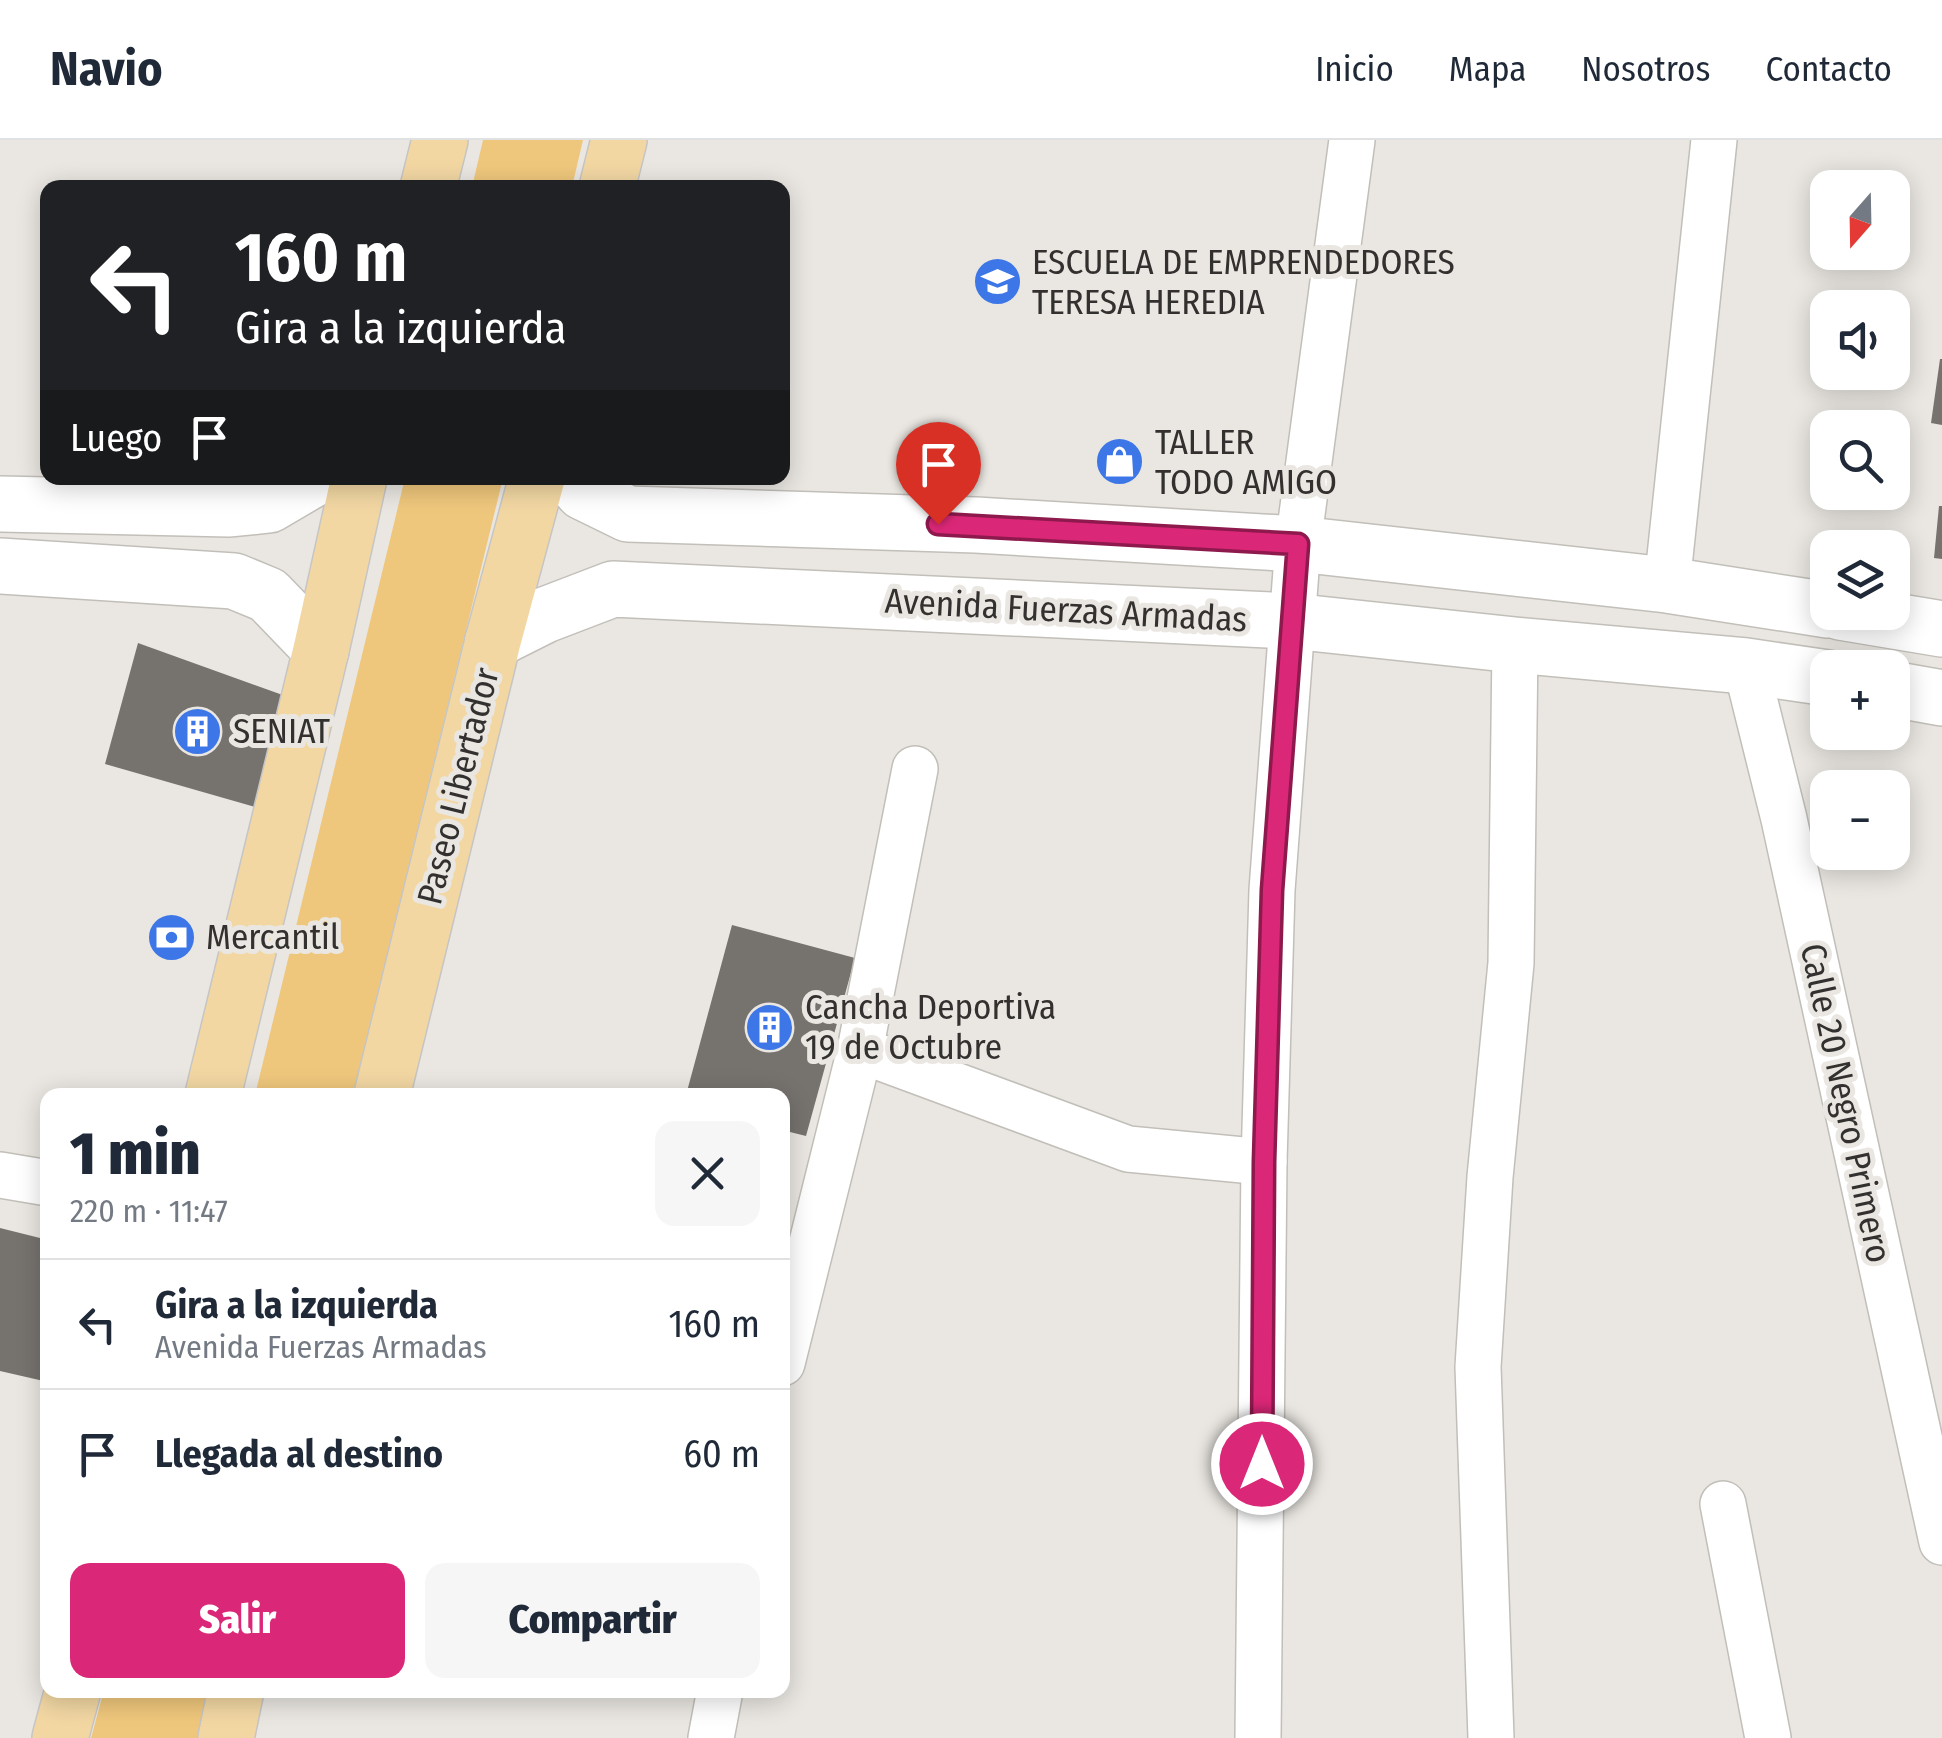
<!DOCTYPE html>
<html lang="es">
<head>
<meta charset="utf-8">
<style>
	body { margin:0; font-family:"Fira Sans Condensed",sans-serif; background:#f6f6f7; color:#1f2937; height:100vh; display:flex; flex-direction:column; font-size:38px; white-space:nowrap }
	* { box-sizing:border-box; margin:0 }
	p { font-size:32px; color:#747a83 }
	.icon { flex:none; width:55px; height:55px; fill:none; stroke:currentColor; stroke-width:2; stroke-linecap:round; stroke-linejoin:round }
	.map { position:relative; flex:1; overflow:hidden }
	.panel { position:absolute; left:40px; top:948px; width:750px; height:610px; display:flex; flex-direction:column; background:#fff; border-radius:20px; box-shadow:0 5px 25px #0003 }
	.panel>* { flex:none }
	.banner { position:absolute; left:40px; top:40px; width:750px; height:305px; border-radius:20px; box-shadow:0 5px 25px #0003; background:#202124; color:#fff; overflow:hidden }
	.needle { width:65px; rotate:200deg }
	.buttons { position:absolute; left:1810px; top:30px; display:grid; gap:20px }
	.buttons a { display:grid; place-items:center; width:100px; height:100px; border-radius:20px; background:#fff; box-shadow:0 5px 25px #0003; font-size:50px }
	.pin { position:absolute; display:grid; place-items:center; width:85px; height:85px; color:#fff; margin:-102px -42px; border-radius:50% 50% 50% 0; rotate:-45deg; box-shadow:0 0 10px #0007 }
	.pin .icon { rotate:45deg }
	.me { position:absolute; width:110px; margin:-55px; rotate:0deg; stroke-linejoin:round; filter:drop-shadow(0 0 8px #0008) }
	.turn { display:flex; align-items:center; gap:35px; height:210px; padding:0 30px; font-size:45px }
	.turn .icon { width:130px; height:130px; stroke-width:2.5 }
	.turn b { display:block; font-size:70px; line-height:85px }
	.then { display:flex; align-items:center; height:95px; padding:0 30px; background:#0003; gap:20px; font-size:38px }
	.round { display:grid; place-items:center; flex:none; width:105px; height:105px; border-radius:20px; background:#f6f6f7 }
	.summary { display:flex; align-items:center; justify-content:space-between; height:170px; padding:0 30px }
	h1 { font-size:60px; font-weight:800; line-height:75px }
	.action { display:flex; gap:20px; margin-top:auto; padding:20px 30px }
	.action a { flex:1; height:115px; border-radius:20px; background:#db2777; color:#fff; font-size:40px; font-weight:800; line-height:115px; text-align:center }
	.action a+a { background:#f6f6f7; color:#1f2937 }
	ul { padding:0; list-style:none }
	li { display:flex; align-items:center; gap:30px; height:130px; padding:0 30px; border-top:2px solid #e0e1e3 }
	li div { flex:1 }
	li b { display:block; font-size:38px }
	li em { font-style:normal }
	header { display:flex; align-items:center; gap:60px; box-sizing:border-box; height:140px; padding:0 50px; background:#fff; border-bottom:2px solid #e0e1e3 }
	header strong { font-size:48px }
	nav { display:flex; gap:55px; margin-inline-start:auto; font-size:35px }
	.map>svg:first-child { display:block }
	.green { fill:#efc77c }
	.building { fill:#76736f }
	.lines { fill:none; stroke-linecap:round; stroke-linejoin:round }
	.minor-casing { stroke:#c2bfb9; stroke-width:48 }
	.tertiary-casing { stroke:#c2bfb9; stroke-width:58 }
	.primary-casing { stroke:#c6c5c5; stroke-width:58 }
	.minor { stroke:#fff; stroke-width:45 }
	.tertiary { stroke:#fff; stroke-width:55 }
	.primary { stroke:#f2d7a3; stroke-width:55 }
	.route-casing { stroke:#8e194d; stroke-width:25 }
	.route { stroke:#db2777; stroke-width:18 }
	.labels { text-anchor:middle; stroke-width:10; stroke-linejoin:round; paint-order:stroke }
	.poi-label { font-size:35px; fill:#32312f; stroke:#eae7e2; text-anchor:start }
	.street-label { font-size:35px; fill:#32312f; stroke:#eae7e2 }
</style>
</head>
<body>
<header>
<strong>Navio</strong>
<nav><a>Inicio</a><a>Mapa</a><a>Nosotros</a><a>Contacto</a></nav>
</header>
<div class="map">
<svg width="1942" height="1598" viewBox="0 0 1942 1598">
	<rect width="100%" height="100%" fill="#eae7e2"/>
	<g class="green">
		<polygon points="483,0 583,0 572,47 472,47"/>
		<polygon points="405,338 503,338 353,955 255,955"/>
		<polygon points="104,1550 211,1550 201,1598 91,1598"/>
	</g>
	<g class="building">
		<polygon points="1940,219 1942,219 1942,285 1931,283"/>
		<polygon points="1939,366 1942,366 1942,419 1934,418"/>
		<polygon points="138,503 291,558 262,669 105,624"/>
		<polygon points="732,785 855,818 806,996 782,990 782,955 686,955"/>
		<polygon points="0,1088 48,1100 48,1242 0,1231"/>
	</g>
	<g class="lines">
		<defs>
			<g id="minor">
				<polyline points="1667,445 1714,0"/>
				<polyline points="1746,526 1784,679 1942,1402"/>
				<polyline points="860,910 1128,1009 1264,1022"/>
				<polyline points="0,1035 48,1043"/>
				<polyline points="782,1223 860,910 915,629"/>
				<polyline points="1723,1364 1768,1598"/>
				<polyline points="711,1598 720,1550"/>
				<polyline points="1258,1598 1264,1022 1272,750 1298,404 1352,0"/>
				<polyline points="1491,1598 1478,1227 1490,1037 1511,823 1515,505"/>
			</g>
			<g id="tertiary">
				<polyline points="571,338 583,352 628,374 976,385 1298,404 1667,445 1828,470"/>
				<polyline points="0,364 230,369 269,365 315,338"/>
				<polyline points="0,426 234,441 268,455 321,510"/>
				<polyline points="1840,472 1942,489"/>
				<polyline points="493,501 545,475 613,449 1291,481 1515,505 1746,526 1828,538"/>
				<polyline points="1892,549 1942,558"/>
			</g>
			<g id="primary">
				<polyline points="428,48 440,0"/>
				<polyline points="607,48 619,0"/>
				<polyline points="213,955 321,510 359,338"/>
				<polyline points="382,955 493,501 537,338"/>
				<polyline points="60,1598 73,1550"/>
				<polyline points="226,1598 236,1550"/>
			</g>
		</defs>
		<use href="#minor" class="minor-casing"/>
		<use href="#tertiary" class="tertiary-casing"/>
		<use href="#primary" class="primary-casing"/>
		<use href="#minor" class="minor"/>
		<use href="#tertiary" class="tertiary"/>
		<use href="#primary" class="primary"/>
	</g>
	<g class="lines">
		<defs>
			<polyline id="route" points="938,384 1298,404 1272,750 1264,1022 1262,1324"/>
		</defs>
		<use href="#route" class="route-casing"/>
		<use href="#route" class="route"/>
	</g>
	<defs>
		<symbol id="school-disc" viewBox="-11 -11 22 22"><circle r="9.5" fill="#3d77e7" stroke="#eae7e2"/><path d="M0-5L7-2L0 1L-7-2ZM-4 1L0 2.5L4 1V4Q0 6-4 4Z" fill="#fff"/></symbol>
		<symbol id="shop-disc" viewBox="-11 -11 22 22"><circle r="9.5" fill="#3d77e7" stroke="#eae7e2"/><path d="M-5-2.5h2.3a2.7 3.5 0 0 1 5.4 0H5L5.5 6h-11ZM-1.5-2.5h3a1.5 2.3 0 0 0-3 0Z" fill="#fff"/></symbol>
		<symbol id="building-disc" viewBox="-11 -11 22 22"><circle r="9.5" fill="#3d77e7" stroke="#eae7e2"/><path d="M-4-6H4V6H1V3H-1V6H-4ZM-2.5-4.3h1.7v1.8h-1.7ZM.8-4.3h1.7v1.8H.8ZM-2.5-1h1.7V.8h-1.7ZM.8-1h1.7V.8H.8Z" fill="#fff"/></symbol>
		<symbol id="bank-disc" viewBox="-11 -11 22 22"><circle r="9.5" fill="#3d77e7" stroke="#eae7e2"/><path d="M-6-4H6V4H-6ZM0-2.3a2.3 2.3 0 1 0 0 4.6a2.3 2.3 0 1 0 0-4.6Z" fill="#fff"/></symbol>
	</defs>
	<g fill-rule="evenodd">
		<use href="#school-disc" x="970" y="114" width="55" height="55"/>
		<use href="#shop-disc" x="1092" y="294" width="55" height="55"/>
		<use href="#building-disc" x="170" y="564" width="55" height="55"/>
		<use href="#bank-disc" x="144" y="770" width="55" height="55"/>
		<use href="#building-disc" x="742" y="860" width="55" height="55"/>
	</g>
	<g class="labels">
		<g class="poi-label">
			<text x="1032" y="134">ESCUELA DE EMPRENDEDORES<tspan x="1032" dy="40">TERESA HEREDIA</tspan></text>
			<text x="1155" y="314">TALLER<tspan x="1155" dy="40">TODO AMIGO</tspan></text>
			<text x="233" y="603">SENIAT</text>
			<text x="206" y="809">Mercantil</text>
			<text x="805" y="879">Cancha Deportiva<tspan x="805" dy="40">19 de Octubre</tspan></text>
		</g>
		<g class="street-label">
			<text transform="translate(1066 470) rotate(3)" y="12">Avenida Fuerzas Armadas</text>
			<text transform="translate(458 646) rotate(-76)" y="12">Paseo Libertador</text>
			<text transform="translate(1846 963) rotate(78)" y="12">Calle 20 Negro Primero</text>
		</g>
	</g>
</svg>
<div class="buttons">
<a><svg class="needle" viewBox="-14 -14 28 28"><path d="M0-13l5 13h-10z" fill="#e53935"/><path d="M0 13l5-13h-10z" fill="#747a83"/></svg></a>
<a><svg class="icon" aria-label="sound" viewBox="0 0 24 24"><path d="M4 9h4l5-4v14l-5-4H4zM17 9q2 3 0 6"/></svg></a>
<a><svg class="icon" aria-label="search" viewBox="0 0 24 24"><circle cx="10" cy="10" r="6"/><path d="M15 15l6 6"/></svg></a>
<a><svg class="icon" aria-label="layers" viewBox="0 0 24 24"><path d="M12 4l9 5-9 5-9-5zM3 14l9 5 9-5"/></svg></a>
<a>+</a>
<a>−</a>
</div>
<div class="pin" style="left:938px;top:384px;background:#d93025"><svg class="icon" aria-label="arrive" viewBox="0 0 24 24"><path d="M6 21V4h12l-3 4 3 4H6"/></svg></div>
<svg class="me" style="left:1262px;top:1324px" viewBox="-20 -20 40 40"><circle r="17" fill="#db2777" stroke="#fff" stroke-width="3"/><path d="M0-11L8 9 0 5-8 9z" fill="#fff"/></svg>
<div class="banner">
<div class="turn"><svg class="icon" aria-label="left" viewBox="0 0 24 24"><path d="M17 20v-9H6M10 6l-5 5 5 5"/></svg><div><b>160 m</b>Gira a la izquierda</div></div>
<div class="then">Luego<svg class="icon" aria-label="arrive" viewBox="0 0 24 24"><path d="M6 21V4h12l-3 4 3 4H6"/></svg></div>
</div>
<section class="panel">
<div class="summary"><div><h1>1 min</h1><p>220 m · 11:47</p></div><a class="round"><svg class="icon" aria-label="close" viewBox="0 0 24 24"><path d="M6 6l12 12M18 6L6 18"/></svg></a></div>
<ul>
<li><svg class="icon" aria-label="left" viewBox="0 0 24 24"><path d="M17 20v-9H6M10 6l-5 5 5 5"/></svg><div><b>Gira a la izquierda</b><p>Avenida Fuerzas Armadas</p></div><em>160 m</em></li>
<li><svg class="icon" aria-label="arrive" viewBox="0 0 24 24"><path d="M6 21V4h12l-3 4 3 4H6"/></svg><div><b>Llegada al destino</b></div><em>60 m</em></li>
</ul>
<div class="action"><a>Salir</a><a>Compartir</a></div>
</section>
</div>
</body>
</html>
